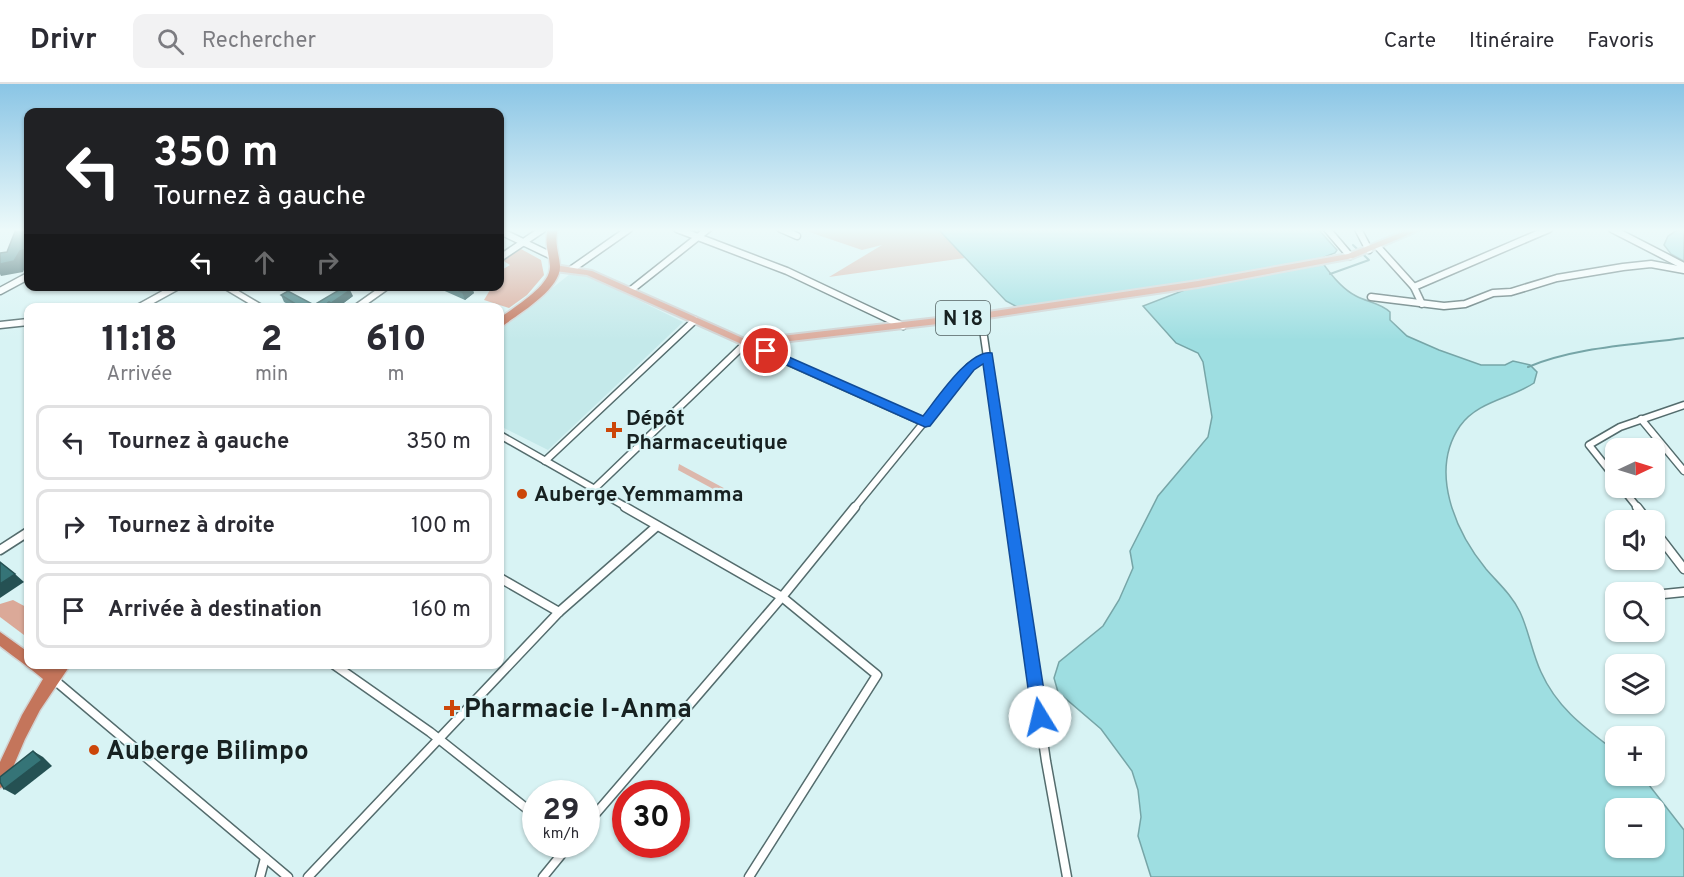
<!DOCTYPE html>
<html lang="fr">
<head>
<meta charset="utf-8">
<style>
	body { margin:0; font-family:Overpass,sans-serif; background:#f2f2f3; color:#2b2b33; height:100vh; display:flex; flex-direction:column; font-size:22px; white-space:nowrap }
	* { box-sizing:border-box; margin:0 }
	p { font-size:20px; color:#7c7c81 }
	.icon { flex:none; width:33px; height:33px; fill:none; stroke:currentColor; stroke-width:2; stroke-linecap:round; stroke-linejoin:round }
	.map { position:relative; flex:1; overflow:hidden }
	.drawer { position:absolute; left:24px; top:219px; width:480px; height:366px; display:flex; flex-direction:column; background:#fff; border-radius:12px; box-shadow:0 2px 4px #0004 }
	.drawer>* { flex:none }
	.guide { position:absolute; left:24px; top:24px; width:480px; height:183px; border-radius:12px; box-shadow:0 2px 4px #0004; background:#202124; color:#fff; overflow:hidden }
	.needle { width:39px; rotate:86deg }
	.tools { position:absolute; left:1605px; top:354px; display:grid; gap:12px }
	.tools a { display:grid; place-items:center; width:60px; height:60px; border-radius:12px; background:#fff; box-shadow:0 2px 4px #0004; font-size:30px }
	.speed { position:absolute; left:522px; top:696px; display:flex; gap:12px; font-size:30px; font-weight:700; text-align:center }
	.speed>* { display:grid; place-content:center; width:78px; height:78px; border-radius:50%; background:#fff; box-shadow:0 2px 4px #0004; line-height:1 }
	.speed small { font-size:15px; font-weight:400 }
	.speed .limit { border:9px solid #d22; background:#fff; color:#111 }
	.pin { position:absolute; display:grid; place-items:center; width:51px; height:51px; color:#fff; margin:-26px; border:3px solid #fff; border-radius:50%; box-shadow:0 2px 6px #0007 }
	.me { position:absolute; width:66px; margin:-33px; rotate:351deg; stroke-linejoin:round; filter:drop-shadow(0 0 4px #0008) }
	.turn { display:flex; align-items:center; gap:21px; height:126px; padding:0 30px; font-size:27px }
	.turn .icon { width:78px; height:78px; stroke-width:2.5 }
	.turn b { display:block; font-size:42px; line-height:51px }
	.lanes { display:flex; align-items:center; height:57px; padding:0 30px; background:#0003; justify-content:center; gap:30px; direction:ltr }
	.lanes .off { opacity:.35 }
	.eta { display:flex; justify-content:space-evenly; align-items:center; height:102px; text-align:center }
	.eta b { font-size:36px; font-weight:800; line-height:42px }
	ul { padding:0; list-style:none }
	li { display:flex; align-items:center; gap:18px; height:75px; margin:0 12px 9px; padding:0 18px; border:3px solid #e1e1e2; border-radius:12px }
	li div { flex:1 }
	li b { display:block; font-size:22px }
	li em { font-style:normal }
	header { display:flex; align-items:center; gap:36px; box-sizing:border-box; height:84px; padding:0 30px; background:#fff; border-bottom:2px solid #e1e1e2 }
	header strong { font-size:28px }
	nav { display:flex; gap:33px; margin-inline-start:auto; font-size:21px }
	.search { width:420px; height:54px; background:#f2f2f3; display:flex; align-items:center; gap:15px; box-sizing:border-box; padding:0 21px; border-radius:12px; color:#7c7c81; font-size:22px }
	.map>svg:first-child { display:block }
	.built { fill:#c4e9ea }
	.green { fill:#dcb8ac }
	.forest { fill:#dba998 }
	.water { fill:#9edee1; stroke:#76a5a7; stroke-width:1.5; fill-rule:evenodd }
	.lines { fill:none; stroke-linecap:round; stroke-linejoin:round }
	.stream { stroke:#76a5a7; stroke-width:2 }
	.street-far1-casing { stroke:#546c6d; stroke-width:9 }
	.street-casing { stroke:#546c6d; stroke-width:11 }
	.secondary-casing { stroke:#546c6d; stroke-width:3 }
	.primary-casing { stroke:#d1d3d3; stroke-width:4 }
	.highway-casing { stroke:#d1d3d3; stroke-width:3 }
	.street-far1 { stroke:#fff; stroke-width:6 }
	.street { stroke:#fff; stroke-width:8 }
	.secondary { fill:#fff; fill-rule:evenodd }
	.primary { fill:#dcac9d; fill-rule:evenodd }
	.highway { fill:#c4755b; fill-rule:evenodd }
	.wall { fill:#2e6466 }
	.shaded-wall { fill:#255153 }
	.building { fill:#357477; stroke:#255153; stroke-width:1.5 }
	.route { fill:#1a73e8; stroke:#114b97; stroke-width:1.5 }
	.poi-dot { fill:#cc4609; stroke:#d8f3f4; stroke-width:2 }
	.labels { text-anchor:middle; stroke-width:4.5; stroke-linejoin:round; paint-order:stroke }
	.shield { fill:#d8f3f4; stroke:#516060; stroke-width:1.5 }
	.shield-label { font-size:20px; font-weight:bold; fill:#172121 }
	.poi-label { font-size:21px; font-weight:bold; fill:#172121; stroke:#d8f3f4; text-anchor:start }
	.near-poi-label { font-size:26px; font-weight:bold; fill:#172121; stroke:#d8f3f4; text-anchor:start }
</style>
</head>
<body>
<header>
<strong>Drivr</strong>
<div class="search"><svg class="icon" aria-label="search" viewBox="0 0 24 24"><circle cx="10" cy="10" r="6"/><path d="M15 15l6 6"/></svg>Rechercher</div>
<nav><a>Carte</a><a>Itinéraire</a><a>Favoris</a></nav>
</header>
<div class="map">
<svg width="1684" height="793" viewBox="0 0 1684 793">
	<rect width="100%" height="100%" fill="#d8f3f4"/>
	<polygon class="built" points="570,190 587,191 683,238 548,366 500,342 500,245"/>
	<g class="green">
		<polygon points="812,145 938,145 965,174 829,193 882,161 862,166 809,148"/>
		<polygon points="679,380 733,409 728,413 678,386"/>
	</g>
	<g class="forest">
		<polygon points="521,165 541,176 544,191 527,211 509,224 484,216 490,206 504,200 500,199 500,187 510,181 502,176"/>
		<polygon points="13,516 28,524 28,554 0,533 0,520"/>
	</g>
	<g class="water">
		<path d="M938 145H1318L1337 166 1335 169 1324 173 1322 178C1331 191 1342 205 1356 212 1367 218 1381 219 1390 228V236L1407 252 1439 266 1481 281H1505L1513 277 1530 281 1537 288 1534 299C1510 315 1478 317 1460 342 1429 387 1455 447 1486 485 1498 499 1512 511 1520 528 1529 547 1532 569 1541 588 1557 624 1585 644 1615 667L1616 692H1642L1684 746V793H1151L1138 752 1141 733 1138 706 1132 687 1101 645 1058 608 1054 594 1059 578 1103 542 1119 516 1133 484 1130 467 1158 412 1208 353 1212 333 1203 278 1198 269 1176 259 1143 222 1195 202 1023 226 1006 217ZM1616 724H1654V764H1616Z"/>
		<polygon points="1679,145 1684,145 1684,177 1671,170 1664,161 1668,152"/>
	</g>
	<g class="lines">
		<g class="stream">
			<polyline points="1330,190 1369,176 1353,161"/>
			<path d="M1528 283C1576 263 1633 261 1684 254"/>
		</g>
		<defs>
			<g id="street-far1">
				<polyline points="677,145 787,187 903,242"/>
				<polyline points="781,145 797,152"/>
				<polyline points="1327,145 1350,172"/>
				<polyline points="1358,145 1369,166"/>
				<polyline points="1612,145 1684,182"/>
				<polyline points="500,147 552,172"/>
				<polyline points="1377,162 1414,203 1422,220"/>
				<polyline points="500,174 543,145"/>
				<polyline points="572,185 629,145"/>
				<polyline points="1414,203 1549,145"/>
				<polyline points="631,206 708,145"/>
				<polyline points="0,207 28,192"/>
				<polyline points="1371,213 1444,222 1465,220 1493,209 1511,208 1557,194 1623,183 1651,180 1684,186"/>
				<polyline points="138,224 178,202"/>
				<polyline points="356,224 387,202"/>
				<polyline points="981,232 1009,424"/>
				<polyline points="0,241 28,238"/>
				<polyline points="1641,335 1684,387"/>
				<polyline points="500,351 628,424"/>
				<polyline points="545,377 695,236"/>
				<polyline points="1616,395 1589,361 1620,343 1684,321"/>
				<polyline points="1622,404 1638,424"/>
				<polyline points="594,405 746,259 925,339"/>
				<polyline points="854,424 969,283 988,272"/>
			</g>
			<g id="street">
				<polyline points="625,423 782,513 877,591 749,793"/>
				<polyline points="1009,423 1046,677 1067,793"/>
				<polyline points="1637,423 1647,436"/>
				<polyline points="1654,446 1684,485"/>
				<polyline points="0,466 28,448"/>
				<polyline points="500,494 559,528"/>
				<polyline points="1654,511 1684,508"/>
				<polyline points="333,580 430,648 536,732"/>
				<polyline points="52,594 288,793"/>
				<polyline points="586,741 782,513 855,423"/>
				<polyline points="260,793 265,774"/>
				<polyline points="308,793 559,528 657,442"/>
				<polyline points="543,793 570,760"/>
			</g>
			<polygon id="secondary" points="220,202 230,202 267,224 257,224"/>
			<polygon id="primary" points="1410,145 1422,145 1353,174 1198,203 981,235 746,262 587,191 555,187 551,184 555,181 592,187 747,256 981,229 1198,197 1348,170"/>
			<g id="highway">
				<path d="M548 145H558C554 159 559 169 560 182 561 205 520 229 504 241L500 242V234C514 223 551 202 550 182 549 169 544 159 548 145Z"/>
				<path d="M0 548 28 568V580H46L51 585 55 580H71L40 626 25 655 5 702 0 704V678L22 631 43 595C29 583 15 574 0 562Z"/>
			</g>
		</defs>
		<use href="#street-far1" class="street-far1-casing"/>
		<use href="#street" class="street-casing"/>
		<use href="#secondary" class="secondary-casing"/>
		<use href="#primary" class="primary-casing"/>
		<use href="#highway" class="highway-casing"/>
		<use href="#street-far1" class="street-far1"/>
		<use href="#street" class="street"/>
		<use href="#secondary" class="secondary"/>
		<use href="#primary" class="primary"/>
		<use href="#highway" class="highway"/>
	</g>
	<g class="wall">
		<polygon points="293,202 307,202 301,207"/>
		<polygon points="437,202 471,202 474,209 465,216 438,204"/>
		<polygon points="281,211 314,221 353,212 337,224 295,224 284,218"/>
	</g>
	<g class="shaded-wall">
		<polygon points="28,165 28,177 23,188 1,192 0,190 0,180 20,167"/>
		<polygon points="298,202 307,202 301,207"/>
		<polygon points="469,202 471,202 474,209 465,216 462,208"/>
		<polygon points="350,206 353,212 337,224 333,224 331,219"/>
		<polygon points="329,218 332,224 321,224"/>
		<polygon points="15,490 24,498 0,514 0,500"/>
		<polygon points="33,667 43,673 52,682 15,711 4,705"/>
	</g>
	<g class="building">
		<polygon points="16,145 28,145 28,165 20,167 14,177 0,180 0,169 7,168"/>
		<polygon points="449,202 469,202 462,208"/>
		<polygon points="344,203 350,206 331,219 329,218 321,224 302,224 281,211 288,207 314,221"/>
		<polygon points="0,478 15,490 0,500"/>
		<polygon points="33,667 42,676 4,705 0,698 0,693"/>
	</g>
	<linearGradient id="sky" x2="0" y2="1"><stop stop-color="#8ac5e5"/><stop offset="0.57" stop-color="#edfafa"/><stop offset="1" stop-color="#edfafa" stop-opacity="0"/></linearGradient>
	<rect width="1684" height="256" fill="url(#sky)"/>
	<path class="route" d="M766 263 923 332C936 316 970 264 992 269L1048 633 1046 639 1040 641 1034 639 1032 633 983 280 974 286 930 342 925 343 762 270 760 267Z"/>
	<g class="poi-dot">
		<path d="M611 337h6v6h6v6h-6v6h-6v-6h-6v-6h6z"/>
		<circle cx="522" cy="410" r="6"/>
		<path d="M449 615h6v6h6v6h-6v6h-6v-6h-6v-6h6z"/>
		<circle cx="94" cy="666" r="6"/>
	</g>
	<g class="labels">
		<rect class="shield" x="936" y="217" width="54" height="34" rx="4.5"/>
		<g class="shield-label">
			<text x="963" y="241">N 18</text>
		</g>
		<g class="poi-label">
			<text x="626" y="341">Dépôt<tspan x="626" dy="24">Pharmaceutique</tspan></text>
			<text x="534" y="417">Auberge Yemmamma</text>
		</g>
		<g class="near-poi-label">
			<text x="464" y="633">Pharmacie I-Anma</text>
			<text x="106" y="675">Auberge Bilimpo</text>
		</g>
	</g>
</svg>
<div class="tools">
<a><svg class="needle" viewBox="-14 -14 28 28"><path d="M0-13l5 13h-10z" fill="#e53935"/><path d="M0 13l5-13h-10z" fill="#7c7c81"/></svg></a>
<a><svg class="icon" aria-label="sound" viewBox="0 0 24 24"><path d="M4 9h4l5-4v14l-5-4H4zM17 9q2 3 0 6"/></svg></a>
<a><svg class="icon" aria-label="search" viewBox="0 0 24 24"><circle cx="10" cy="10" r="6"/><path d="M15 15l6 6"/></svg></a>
<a><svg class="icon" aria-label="layers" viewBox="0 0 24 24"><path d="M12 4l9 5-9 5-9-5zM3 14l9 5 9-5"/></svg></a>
<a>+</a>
<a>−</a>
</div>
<div class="speed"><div>29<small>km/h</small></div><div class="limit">30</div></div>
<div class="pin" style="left:766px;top:267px;background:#d93025"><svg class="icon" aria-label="arrive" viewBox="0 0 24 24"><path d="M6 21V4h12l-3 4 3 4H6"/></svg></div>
<svg class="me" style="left:1040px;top:633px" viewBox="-20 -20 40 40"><circle r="19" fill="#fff"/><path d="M0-13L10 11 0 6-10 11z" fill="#1a73e8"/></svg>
<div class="guide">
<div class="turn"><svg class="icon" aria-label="left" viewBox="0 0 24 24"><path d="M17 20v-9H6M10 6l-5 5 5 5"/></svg><div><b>350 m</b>Tournez à gauche</div></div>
<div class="lanes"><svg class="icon" aria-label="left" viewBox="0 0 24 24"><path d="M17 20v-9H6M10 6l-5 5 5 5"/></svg><svg class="icon off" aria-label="ahead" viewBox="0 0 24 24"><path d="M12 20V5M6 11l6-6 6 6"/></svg><svg class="icon off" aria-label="right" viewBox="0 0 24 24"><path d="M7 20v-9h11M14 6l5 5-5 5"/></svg></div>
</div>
<section class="drawer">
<div class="eta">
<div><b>11:18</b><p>Arrivée</p></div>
<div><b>2</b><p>min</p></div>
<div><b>610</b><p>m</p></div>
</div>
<ul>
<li><svg class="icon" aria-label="left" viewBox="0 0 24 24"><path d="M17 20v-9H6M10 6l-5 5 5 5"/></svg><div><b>Tournez à gauche</b></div><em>350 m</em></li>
<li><svg class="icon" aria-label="right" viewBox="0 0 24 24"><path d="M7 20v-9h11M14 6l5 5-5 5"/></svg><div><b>Tournez à droite</b></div><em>100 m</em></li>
<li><svg class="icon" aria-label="arrive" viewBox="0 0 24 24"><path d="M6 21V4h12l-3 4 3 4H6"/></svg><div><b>Arrivée à destination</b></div><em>160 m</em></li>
</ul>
</section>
</div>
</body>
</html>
